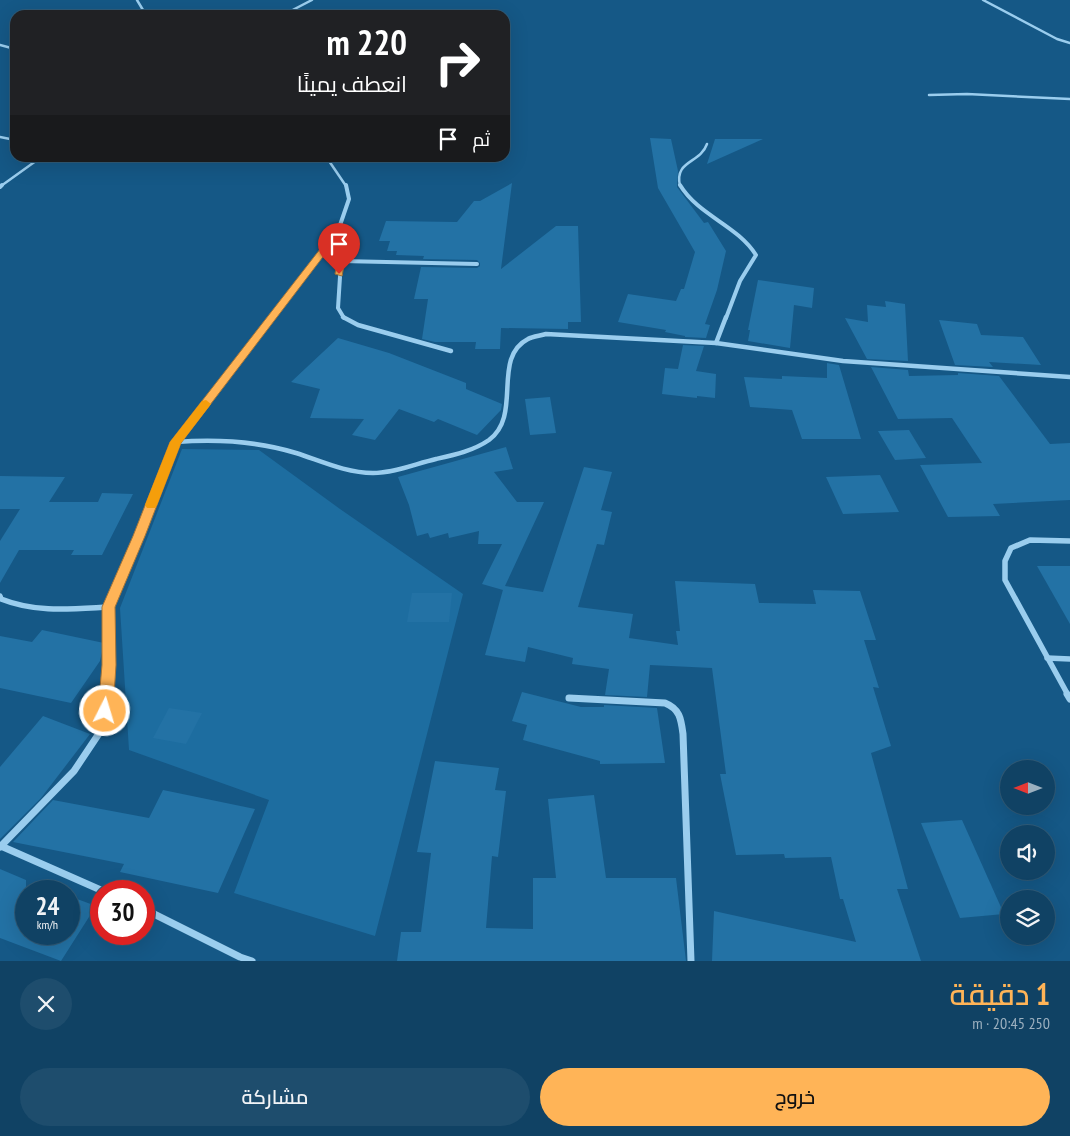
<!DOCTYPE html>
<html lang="ar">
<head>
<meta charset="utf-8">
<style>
	body { margin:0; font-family:"PT Sans Narrow",Cairo,sans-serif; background:#1e4d6d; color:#f1f3f6; direction:rtl; height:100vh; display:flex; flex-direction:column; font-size:19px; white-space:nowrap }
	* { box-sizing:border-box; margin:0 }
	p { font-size:16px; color:#9cb0bf }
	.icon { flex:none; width:28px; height:28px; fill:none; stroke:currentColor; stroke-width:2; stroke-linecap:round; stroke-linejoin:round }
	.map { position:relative; height:961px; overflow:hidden; direction:ltr }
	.sheet { display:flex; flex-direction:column; background:#104264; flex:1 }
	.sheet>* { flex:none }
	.banner { position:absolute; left:10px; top:10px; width:500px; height:152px; border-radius:15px; box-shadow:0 5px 20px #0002,0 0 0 1px #305b78; direction:rtl; background:#202124; color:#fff; overflow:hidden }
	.needle { width:32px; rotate:270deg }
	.controls { position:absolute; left:1000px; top:760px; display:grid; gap:10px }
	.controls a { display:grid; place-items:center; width:55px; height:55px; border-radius:50%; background:#104264; box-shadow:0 5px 20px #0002,0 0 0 1px #305b78; font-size:25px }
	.speed { position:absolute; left:15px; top:880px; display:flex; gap:10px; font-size:25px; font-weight:700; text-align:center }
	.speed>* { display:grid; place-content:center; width:65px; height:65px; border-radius:50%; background:#104264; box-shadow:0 5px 20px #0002,0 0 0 1px #305b78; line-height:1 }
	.speed small { font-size:12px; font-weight:400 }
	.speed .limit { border:8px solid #d22; background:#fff; color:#111 }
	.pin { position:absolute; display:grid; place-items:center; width:42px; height:42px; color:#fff; margin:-51px -21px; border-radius:50% 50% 50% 0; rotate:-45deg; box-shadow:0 0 5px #0007 }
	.pin .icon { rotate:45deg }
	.me { position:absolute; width:55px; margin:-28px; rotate:5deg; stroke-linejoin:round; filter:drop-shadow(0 0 4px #0008) }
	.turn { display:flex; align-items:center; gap:18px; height:105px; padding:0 20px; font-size:22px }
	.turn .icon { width:65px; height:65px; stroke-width:2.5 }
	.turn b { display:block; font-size:35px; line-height:42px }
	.then { display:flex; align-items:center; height:48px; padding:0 20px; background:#0003; gap:10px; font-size:19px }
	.round { display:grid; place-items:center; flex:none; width:52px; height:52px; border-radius:26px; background:#1e4d6d }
	.overview { display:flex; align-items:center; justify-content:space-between; height:85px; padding:0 20px }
	h1 { font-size:30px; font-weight:600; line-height:38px; color:#ffb457 }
	.button { display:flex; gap:10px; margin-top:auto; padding:10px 20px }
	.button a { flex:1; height:58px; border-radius:30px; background:#ffb457; color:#111; font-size:20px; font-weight:600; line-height:58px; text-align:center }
	.button a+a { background:#1e4d6d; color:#f1f3f6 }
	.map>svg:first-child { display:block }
	.green { fill:#1d6da0 }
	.building { fill:#2372a5 }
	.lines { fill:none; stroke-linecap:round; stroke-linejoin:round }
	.minor-far4 { stroke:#9acdee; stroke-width:2.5 }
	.minor-far3 { stroke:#9acdee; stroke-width:4 }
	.minor-far2 { stroke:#9acdee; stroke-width:4.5 }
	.minor-far1 { stroke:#9acdee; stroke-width:5.5 }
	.minor { stroke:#9acdee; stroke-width:7 }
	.route { fill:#ffb457; stroke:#a67539 }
	.slow { fill:#f59e0b }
</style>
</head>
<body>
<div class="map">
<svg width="1070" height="961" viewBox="0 0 1070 961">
	<rect width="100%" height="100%" fill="#155886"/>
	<polygon class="green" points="182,449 259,450 340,509 463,594 375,936 234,893 269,800 129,750 120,608"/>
	<g class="building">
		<polygon points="650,138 671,139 678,171 677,187 704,223 708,222 726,251 717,290 705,324 710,325 706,338 685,337 685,336 665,332 666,330 618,322 628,294 676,301 681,289 684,289 695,252 658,188"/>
		<polygon points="715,139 763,139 707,164"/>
		<polygon points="512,183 501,269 556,226 578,226 581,322 568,322 568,329 501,328 500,349 475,349 476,342 435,342 422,339 428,299 414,299 421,267 477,268 480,266 480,263 477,260 423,259 424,256 396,255 397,251 387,251 390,241 379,241 386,221 457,222 474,201 480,201"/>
		<polygon points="758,280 814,288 812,308 794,305 790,348 748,341 750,330 748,330"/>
		<polygon points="885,301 905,304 908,361 867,359 845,318 868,322 867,305 886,307"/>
		<polygon points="939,320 977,324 981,335 1023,337 1041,365 989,362 993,367 955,365"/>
		<polygon points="338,338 389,353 466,383 466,389 502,404 501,410 477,435 438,419 434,422 399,409 375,440 352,435 364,419 310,418 320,389 291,382"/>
		<polygon points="683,345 704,346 696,371 716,374 715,398 697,396 697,398 662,394 665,368 678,369"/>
		<polygon points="827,363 839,365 861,439 802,439 792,410 750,407 744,377 782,379 782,376 827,378"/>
		<polygon points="871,367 908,370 909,376 958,375 958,373 999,376 1050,444 1070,443 1070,500 993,504 1000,516 948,517 920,465 982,463 952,418 898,419"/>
		<polygon points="550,397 556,433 530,435 525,399"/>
		<polygon points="909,430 926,458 895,460 878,431"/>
		<polygon points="506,447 513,469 494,472 517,502 544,502 505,586 543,592 584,467 612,472 601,510 612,512 604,545 597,544 578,607 633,614 629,638 678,645 676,631 680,631 675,581 755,584 759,603 816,604 813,590 860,591 876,640 864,640 879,688 873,687 891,746 871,753 908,889 897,889 921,961 712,961 714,911 856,942 843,899 840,899 831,857 785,858 784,854 736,855 720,774 726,774 712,668 650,665 647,697 605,695 609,669 572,664 573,658 528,647 525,662 485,655 504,586 503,590 482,584 502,544 478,544 479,531 449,538 448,533 430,538 428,533 417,536 409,505 398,477"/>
		<polygon points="880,475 899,512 843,514 826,477"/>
		<polygon points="0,476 65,477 49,502 98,502 102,493 133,494 102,555 71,555 74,550 19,550 0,583 0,541 20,509 0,509"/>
		<polygon points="1037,566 1070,566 1070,624"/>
		<polygon points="412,593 452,593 449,622 407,622"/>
		<polygon points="42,630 104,643 100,661 71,703 0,688 0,636 32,642"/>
		<polygon points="522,692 581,707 604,707 604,705 657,708 665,763 600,764 600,761 523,740 527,725 512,721"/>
		<polygon points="169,708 202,713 186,744 153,738"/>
		<polygon points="43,716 90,734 41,798 0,839 0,767"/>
		<polygon points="435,761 499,768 495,790 506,791 498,857 492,856 486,928 533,929 533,878 556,878 548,799 594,795 606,878 676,878 686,961 397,961 401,932 421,932 431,853 417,852"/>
		<polygon points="163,790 255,809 218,893 120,872 124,864 13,842 53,800 149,818"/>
		<polygon points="962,820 1004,914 960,918 921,823"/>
		<polygon points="0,869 26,880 26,934 69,934 69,896 96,906 61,961 0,938"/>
	</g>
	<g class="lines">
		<g class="minor-far4">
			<polyline points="137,0 146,15"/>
			<polyline points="983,0 1057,39 1070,43"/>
			<polyline points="283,15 312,0"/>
			<polyline points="0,45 15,49"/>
			<polyline points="929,95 967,94 1070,99"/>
			<polyline points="0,137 15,140"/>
			<polyline points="327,158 346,186"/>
			<polyline points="1,186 40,158"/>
			<path d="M680 186C674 160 700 164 707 144"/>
		</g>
		<g class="minor-far3">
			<path d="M680 185C699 216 737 225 756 255L740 281 726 318"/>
			<polyline points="0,187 2,185"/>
			<polyline points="334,237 341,261 338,308 344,318"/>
			<polyline points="341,261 477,264"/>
			<polyline points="271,318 338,231 349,199 346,185"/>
		</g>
		<g class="minor-far2">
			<polyline points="343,317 358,325 451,351"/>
			<polyline points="716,343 726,317"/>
			<path d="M176 442C217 439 257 441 296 453 321 461 346 473 373 473 394 473 415 464 436 459 454 455 473 451 489 440 523 415 491 358 528 339 533 336 540 336 546 334L716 343 843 361 1070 377"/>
			<polyline points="159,484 176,442 272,317"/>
		</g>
		<g class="minor-far1">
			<path d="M0 596 1 599C36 613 71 609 108 607"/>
			<polyline points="1047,658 1070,659"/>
			<polyline points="107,695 109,665 108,607 160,483"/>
			<polyline points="1068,695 1005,580 1005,561 1011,548 1030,540 1070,541"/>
		</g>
		<g class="minor">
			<polyline points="1067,694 1070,699"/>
			<path d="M569 698 665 703C680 709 681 719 683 734L691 961"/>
			<polyline points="1,846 103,891"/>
			<polyline points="0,847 74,771 104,726 107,694"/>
			<polyline points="144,909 240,957 252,961"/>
		</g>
	</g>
	<polygon class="route" points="331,235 338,237 345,261 342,276 335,274 337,261 332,245 181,443 145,536 115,607 116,665 113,711 111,716 105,718 100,716 98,711 102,665 102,607 133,536 170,442"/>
	<polygon class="slow" points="206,400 211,404 181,443 157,505 155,508 147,508 145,505 170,442 202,401"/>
</svg>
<div class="controls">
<a><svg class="needle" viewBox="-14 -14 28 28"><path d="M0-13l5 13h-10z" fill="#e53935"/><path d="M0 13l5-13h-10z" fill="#9cb0bf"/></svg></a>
<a><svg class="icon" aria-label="sound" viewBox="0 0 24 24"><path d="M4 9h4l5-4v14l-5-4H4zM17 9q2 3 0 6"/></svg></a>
<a><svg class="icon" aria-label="layers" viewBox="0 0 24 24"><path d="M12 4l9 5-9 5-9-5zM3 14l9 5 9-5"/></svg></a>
</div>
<div class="speed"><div>24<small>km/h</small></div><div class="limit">30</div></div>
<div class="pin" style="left:339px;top:274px;background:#d93025"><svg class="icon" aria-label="arrive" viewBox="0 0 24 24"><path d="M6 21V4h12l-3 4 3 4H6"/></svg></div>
<svg class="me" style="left:105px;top:711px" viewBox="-20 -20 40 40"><circle r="17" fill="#ffb457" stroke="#fff" stroke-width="3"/><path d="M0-11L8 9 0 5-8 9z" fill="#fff"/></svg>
<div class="banner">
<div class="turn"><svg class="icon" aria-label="right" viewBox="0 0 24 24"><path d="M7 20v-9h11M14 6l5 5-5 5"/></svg><div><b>220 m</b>انعطف يمينًا</div></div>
<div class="then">ثم<svg class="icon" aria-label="arrive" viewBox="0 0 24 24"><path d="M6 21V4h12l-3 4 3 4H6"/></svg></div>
</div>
</div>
<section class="sheet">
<div class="overview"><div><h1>1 دقيقة</h1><p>250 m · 20:45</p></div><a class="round"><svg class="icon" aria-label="close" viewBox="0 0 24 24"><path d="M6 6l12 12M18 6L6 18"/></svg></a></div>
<div class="button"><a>خروج</a><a>مشاركة</a></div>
</section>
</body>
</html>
